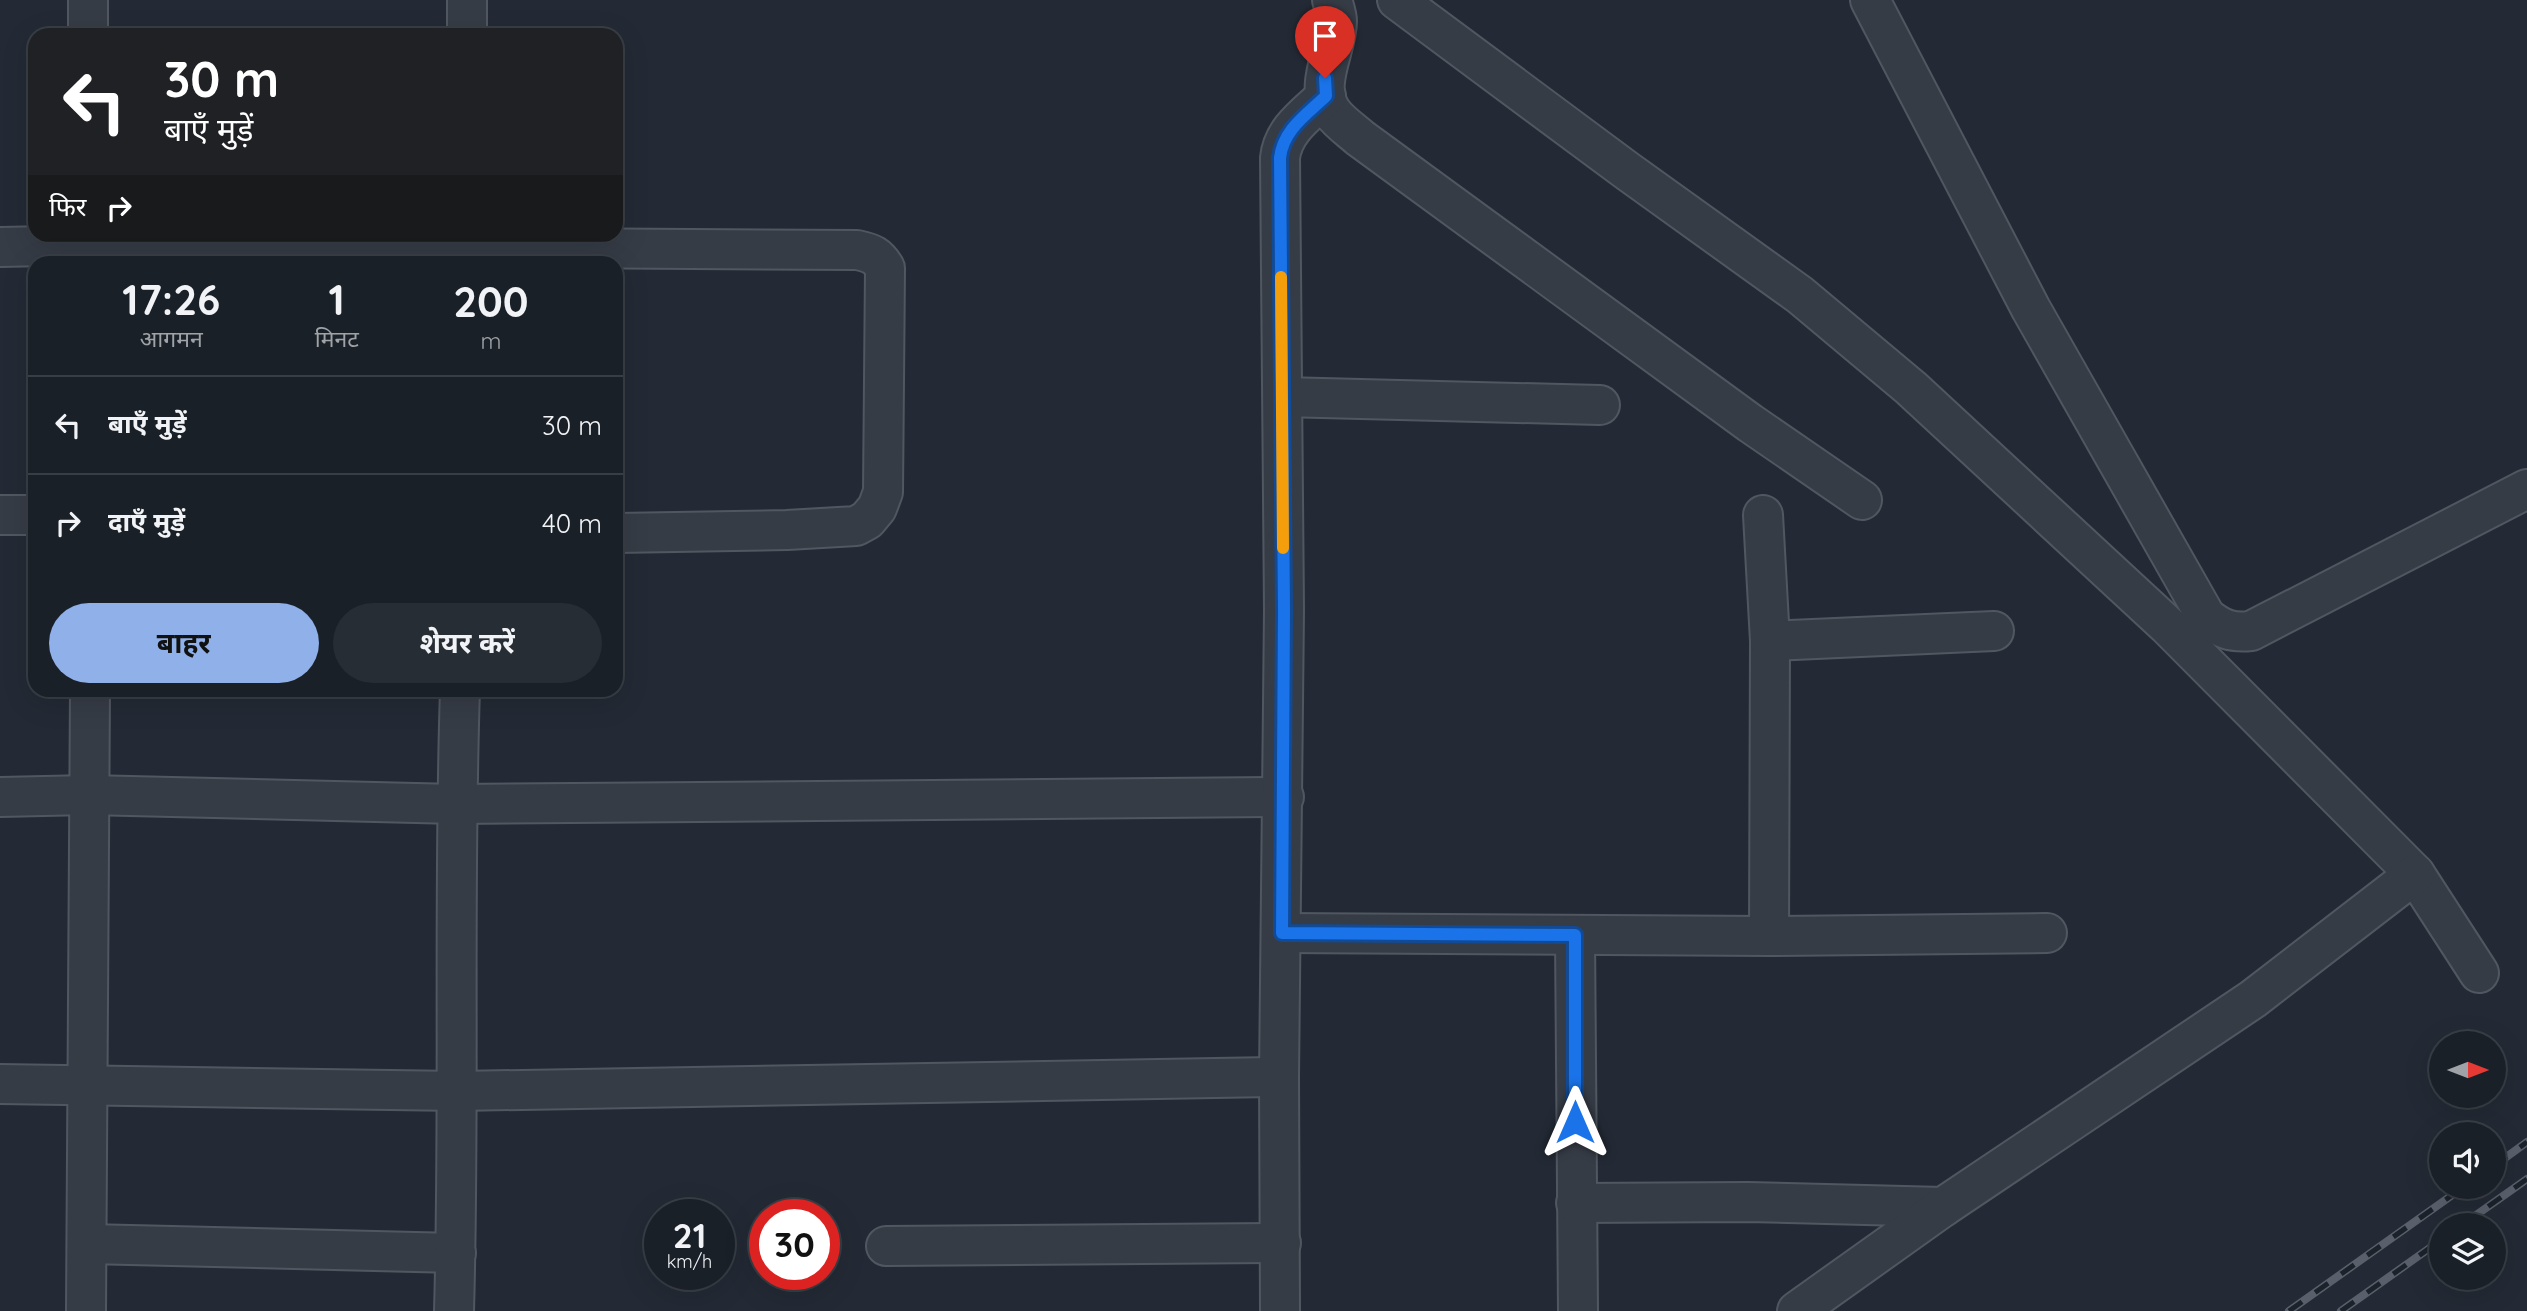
<!DOCTYPE html>
<html lang="hi">
<head>
<meta charset="utf-8">
<style>
	body { margin:0; font-family:Quicksand,"Noto Sans Devanagari",sans-serif; background:#272d34; color:#f1f3f6; height:100vh; display:flex; flex-direction:column; font-size:26px; white-space:nowrap }
	* { box-sizing:border-box; margin:0 }
	p { font-size:23px; color:#9fa3a8 }
	.icon { flex:none; width:38px; height:38px; fill:none; stroke:currentColor; stroke-width:2; stroke-linecap:round; stroke-linejoin:round }
	.map { position:relative; flex:1; overflow:hidden }
	.details { position:absolute; left:28px; top:256px; width:595px; height:441px; display:flex; flex-direction:column; background:#1a2028; border-radius:21px; box-shadow:0 7px 28px #0002,0 0 0 2px #383e45 }
	.details>* { flex:none }
	.hud { position:absolute; left:28px; top:28px; width:595px; height:214px; border-radius:21px; box-shadow:0 7px 28px #0002,0 0 0 2px #383e45; background:#202124; color:#fff; overflow:hidden }
	.needle { width:46px; rotate:90deg }
	.tools { position:absolute; left:2429px; top:1031px; display:grid; gap:14px }
	.tools a { display:grid; place-items:center; width:77px; height:77px; border-radius:50%; background:#1a2028; box-shadow:0 7px 28px #0002,0 0 0 2px #383e45; font-size:35px }
	.speed { position:absolute; left:644px; top:1199px; display:flex; gap:14px; font-size:35px; font-weight:700; text-align:center }
	.speed>* { display:grid; place-content:center; width:91px; height:91px; border-radius:50%; background:#1a2028; box-shadow:0 7px 28px #0002,0 0 0 2px #383e45; line-height:1 }
	.speed small { font-size:18px; font-weight:400 }
	.speed .limit { border:10px solid #d22; background:#fff; color:#111 }
	.pin { position:absolute; display:grid; place-items:center; width:60px; height:60px; color:#fff; margin:-72px -30px; border-radius:50% 50% 50% 0; rotate:-45deg; box-shadow:0 0 7px #0007 }
	.pin .icon { rotate:45deg }
	.me { position:absolute; width:77px; margin:-38px; rotate:0deg; stroke-linejoin:round; filter:drop-shadow(0 0 5px #0008) }
	.turn { display:flex; align-items:center; gap:24px; height:147px; padding:0 21px; font-size:32px }
	.turn .icon { width:91px; height:91px; stroke-width:2.5 }
	.turn b { display:block; font-size:49px; line-height:60px }
	.then { display:flex; align-items:center; height:66px; padding:0 21px; background:#0003; gap:14px; font-size:26px }
	.eta { display:flex; justify-content:space-evenly; align-items:center; height:119px; text-align:center }
	.eta b { font-size:42px; font-weight:700; line-height:49px }
	.cta { display:flex; gap:14px; margin-top:auto; padding:14px 21px }
	.cta a { flex:1; height:80px; border-radius:42px; background:#8fb0e9; color:#111; font-size:28px; font-weight:700; line-height:80px; text-align:center }
	.cta a+a { background:#272d34; color:#f1f3f6 }
	ul { padding:0; list-style:none }
	li { display:flex; align-items:center; gap:21px; height:98px; padding:0 21px; border-top:2px solid #383e45 }
	li div { flex:1 }
	li b { display:block; font-size:26px }
	li em { font-style:normal }
	.map>svg:first-child { display:block }
	.lines { fill:none; stroke-linecap:round; stroke-linejoin:round }
	.minor-casing { stroke:#515760; stroke-width:42 }
	.minor { stroke:#363c46; stroke-width:38 }
	.rail-casing { stroke:#59606c; stroke-width:8 }
	.rail { stroke:#1c222a; stroke-width:5; stroke-dasharray:16; stroke-linecap:butt }
	.route-casing { stroke:#114b97; stroke-width:18 }
	.route { stroke:#1a73e8; stroke-width:12 }
	.slow { stroke:#f59e0b; stroke-width:12 }
</style>
</head>
<body>
<div class="map">
<svg width="2527" height="1311" viewBox="0 0 2527 1311">
	<rect width="100%" height="100%" fill="#232a35"/>
	<g class="lines">
		<defs>
			<g id="minor">
				<polyline points="88,0 88,35"/>
				<path d="M1332 0C1334 6 1337 15 1337 21 1337 50 1313 85 1332 112 1339 122 1351 130 1360 138L1750 423 1862 500"/>
				<polyline points="1397,0 1626,170 1800,295 1911,388 2167,625 2415,874 2479,973"/>
				<path d="M1870 0 2031 309 2206 617C2221 629 2231 633 2251 631L2527 489"/>
				<polyline points="467,35 467,0"/>
				<path d="M0 247 93 245 857 250C872 253 878 256 885 268L883 492 877 508 867 520 856 526 787 530 616 533"/>
				<polyline points="1283,397 1600,405"/>
				<polyline points="0,515 35,515"/>
				<polyline points="1763,515 1770,641 1769,936"/>
				<polyline points="1770,641 1994,631"/>
				<polyline points="0,797 88,795 456,804 1284,797"/>
				<polyline points="1282,933 1769,936 2047,933"/>
				<polyline points="1575,935 1578,1311"/>
				<polyline points="0,1084 458,1091 1279,1077"/>
				<polyline points="1576,1203 1748,1202 1943,1207"/>
				<polyline points="88,1244 456,1253"/>
				<polyline points="886,1246 1281,1243"/>
				<polyline points="86,1311 90,690"/>
				<path d="M454 1311C460 1104 453 897 460 690"/>
				<path d="M1280 1311 1279 1077 1284 610 1280 158C1283 130 1306 115 1326 96"/>
				<polyline points="1797,1311 1943,1207 2253,999 2415,874"/>
			</g>
		</defs>
		<use href="#minor" class="minor-casing"/>
		<use href="#minor" class="minor"/>
		<defs>
			<g id="rail">
				<polyline points="2494,1166 2527,1142"/>
				<polyline points="2462,1225 2527,1179"/>
				<polyline points="2289,1311 2465,1186"/>
				<polyline points="2341,1311 2441,1240"/>
			</g>
		</defs>
		<use href="#rail" class="rail-casing"/>
		<use href="#rail" class="rail"/>
	</g>
	<g class="lines">
		<defs>
			<path id="route" d="M1325 78 1326 96C1306 115 1283 130 1280 158L1284 610 1282 933 1575 935V1122"/>
		</defs>
		<use href="#route" class="route-casing"/>
		<use href="#route" class="route"/>
		<polyline class="slow" points="1281,277 1283,548"/>
	</g>
</svg>
<div class="tools">
<a><svg class="needle" viewBox="-14 -14 28 28"><path d="M0-13l5 13h-10z" fill="#e53935"/><path d="M0 13l5-13h-10z" fill="#9fa3a8"/></svg></a>
<a><svg class="icon" aria-label="sound" viewBox="0 0 24 24"><path d="M4 9h4l5-4v14l-5-4H4zM17 9q2 3 0 6"/></svg></a>
<a><svg class="icon" aria-label="layers" viewBox="0 0 24 24"><path d="M12 4l9 5-9 5-9-5zM3 14l9 5 9-5"/></svg></a>
</div>
<div class="speed"><div>21<small>km/h</small></div><div class="limit">30</div></div>
<div class="pin" style="left:1325px;top:78px;background:#d93025"><svg class="icon" aria-label="arrive" viewBox="0 0 24 24"><path d="M6 21V4h12l-3 4 3 4H6"/></svg></div>
<svg class="me" style="left:1575px;top:1122px" viewBox="-20 -20 40 40"><path d="M0-17L14 15 0 8-14 15z" fill="#1a73e8" stroke="#fff" stroke-width="4"/></svg>
<div class="hud">
<div class="turn"><svg class="icon" aria-label="left" viewBox="0 0 24 24"><path d="M17 20v-9H6M10 6l-5 5 5 5"/></svg><div><b>30 m</b>बाएँ मुड़ें</div></div>
<div class="then">फिर<svg class="icon" aria-label="right" viewBox="0 0 24 24"><path d="M7 20v-9h11M14 6l5 5-5 5"/></svg></div>
</div>
<section class="details">
<div class="eta">
<div><b>17:26</b><p>आगमन</p></div>
<div><b>1</b><p>मिनट</p></div>
<div><b>200</b><p>m</p></div>
</div>
<ul>
<li><svg class="icon" aria-label="left" viewBox="0 0 24 24"><path d="M17 20v-9H6M10 6l-5 5 5 5"/></svg><div><b>बाएँ मुड़ें</b></div><em>30 m</em></li>
<li><svg class="icon" aria-label="right" viewBox="0 0 24 24"><path d="M7 20v-9h11M14 6l5 5-5 5"/></svg><div><b>दाएँ मुड़ें</b></div><em>40 m</em></li>
</ul>
<div class="cta"><a>बाहर</a><a>शेयर करें</a></div>
</section>
</div>
</body>
</html>
